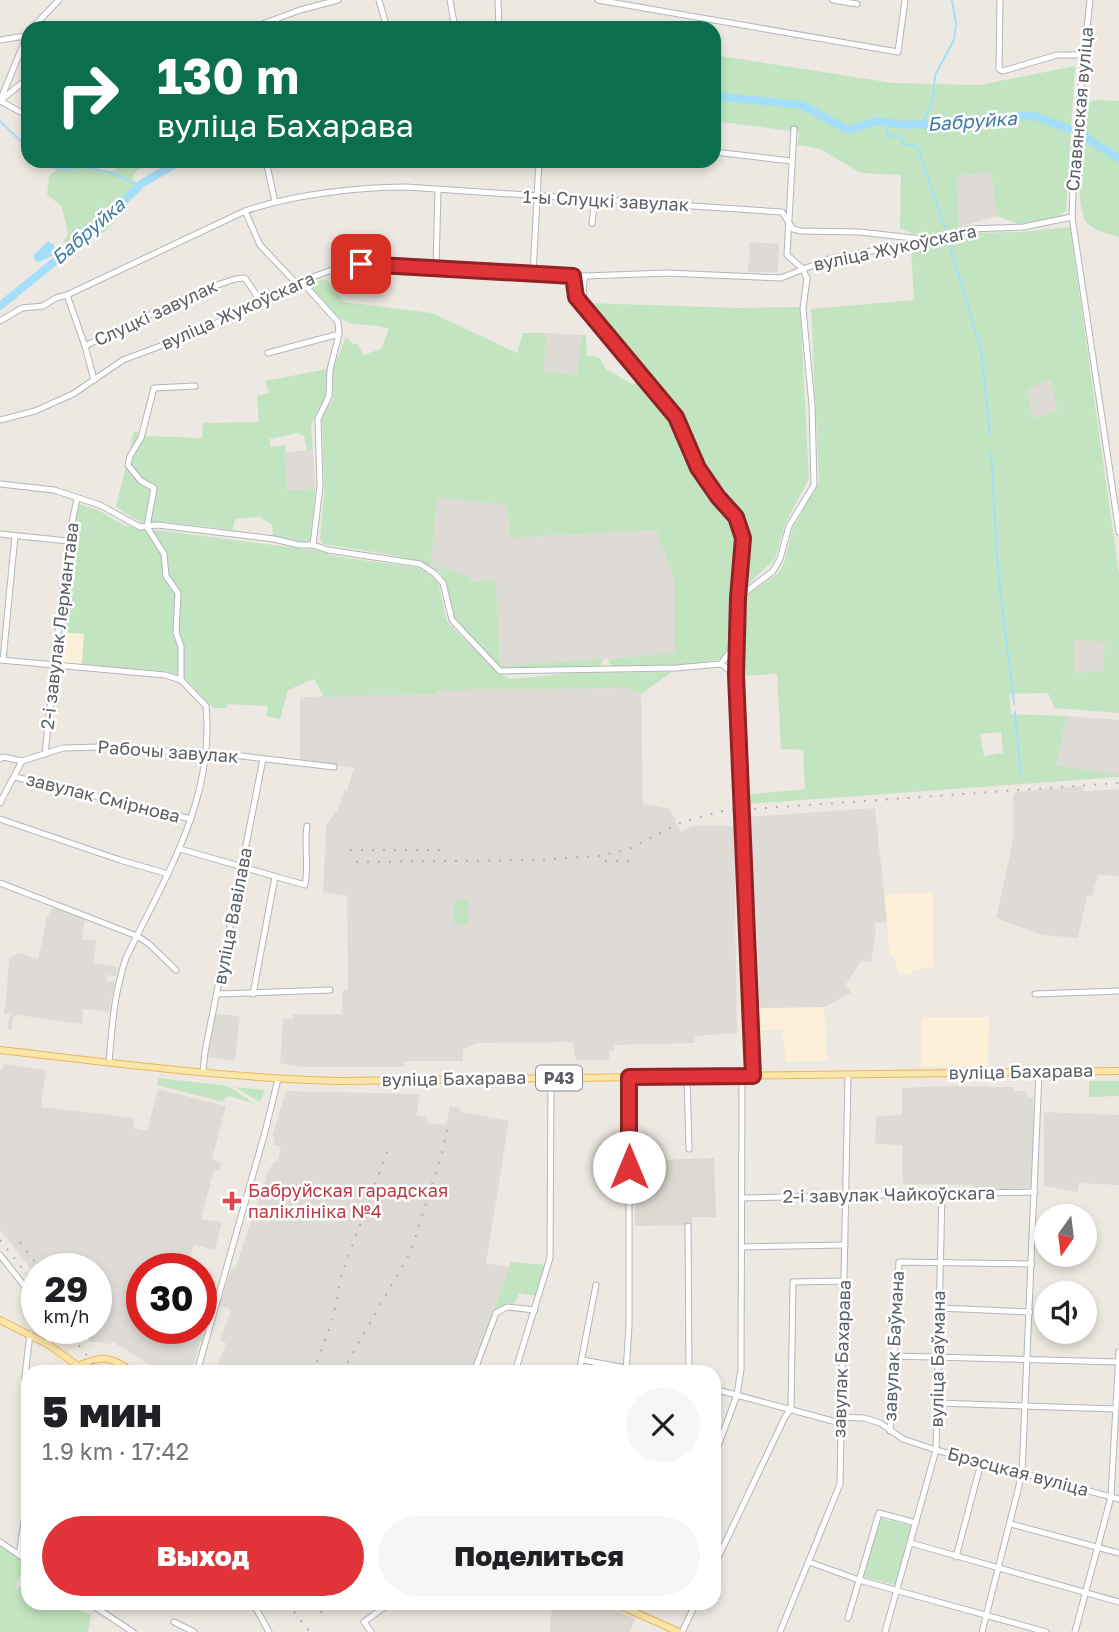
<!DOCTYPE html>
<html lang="ru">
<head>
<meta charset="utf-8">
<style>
	body { margin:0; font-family:"Golos Text",sans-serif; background:#f6f6f6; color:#202124; height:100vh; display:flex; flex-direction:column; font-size:26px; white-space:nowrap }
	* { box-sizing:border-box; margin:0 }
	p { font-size:23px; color:#757577 }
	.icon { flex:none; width:38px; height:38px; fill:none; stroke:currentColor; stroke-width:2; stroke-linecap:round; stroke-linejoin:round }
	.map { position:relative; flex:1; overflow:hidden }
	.side { position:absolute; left:21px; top:1365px; width:700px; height:245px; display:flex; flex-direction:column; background:#fff; border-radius:21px; box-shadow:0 4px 10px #0003 }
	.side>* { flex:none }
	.banner { position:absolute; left:21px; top:21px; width:700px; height:147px; border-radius:21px; box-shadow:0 4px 10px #0003; background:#0b6e4f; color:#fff; overflow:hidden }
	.needle { width:46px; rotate:194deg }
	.buttons { position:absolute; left:1034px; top:1204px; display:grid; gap:14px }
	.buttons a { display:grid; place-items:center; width:63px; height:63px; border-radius:50%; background:#fff; box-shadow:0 4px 10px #0003; font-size:35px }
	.speed { position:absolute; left:21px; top:1253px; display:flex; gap:14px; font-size:35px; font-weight:700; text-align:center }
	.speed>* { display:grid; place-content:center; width:91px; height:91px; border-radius:50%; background:#fff; box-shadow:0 4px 10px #0003; line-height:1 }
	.speed small { font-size:18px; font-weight:400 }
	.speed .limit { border:10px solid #d22; background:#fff; color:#111 }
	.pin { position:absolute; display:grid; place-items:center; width:60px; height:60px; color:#fff; margin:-30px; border-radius:14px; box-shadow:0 4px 10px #0006 }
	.me { position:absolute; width:77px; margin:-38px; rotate:0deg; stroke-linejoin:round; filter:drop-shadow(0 0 5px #0008) }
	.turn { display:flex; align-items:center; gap:24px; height:147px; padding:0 21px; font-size:32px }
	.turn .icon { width:91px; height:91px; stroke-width:2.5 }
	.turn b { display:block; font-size:49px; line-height:60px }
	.round { display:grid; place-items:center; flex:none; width:74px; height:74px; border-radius:37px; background:#f6f6f6 }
	.summary { display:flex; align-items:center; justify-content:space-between; height:119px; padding:0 21px }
	h1 { font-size:42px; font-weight:800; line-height:52px }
	.button { display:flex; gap:14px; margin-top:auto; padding:14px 21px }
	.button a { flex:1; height:80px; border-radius:42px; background:#e13438; color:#fff; font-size:28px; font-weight:800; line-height:80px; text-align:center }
	.button a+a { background:#f6f6f6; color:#202124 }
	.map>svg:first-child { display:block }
	.commercial { fill:#fcf0d8 }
	.industrial { fill:#dedbd7 }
	.education { fill:#ddd8d1 }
	.green { fill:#c3e4c0; fill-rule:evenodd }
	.water { fill:#a4defb }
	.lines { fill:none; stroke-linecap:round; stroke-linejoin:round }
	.stream { stroke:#a4defb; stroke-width:2 }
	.river { stroke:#a4defb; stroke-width:8 }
	.minor-casing { stroke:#b3b6b9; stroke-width:7 }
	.major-casing { stroke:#ebb55d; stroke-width:8 }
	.minor { stroke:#fff; stroke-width:5 }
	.major { stroke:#fbe6a9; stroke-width:6 }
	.rail { stroke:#b1b2b3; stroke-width:2; stroke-dasharray:2 9; stroke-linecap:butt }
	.route-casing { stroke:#922224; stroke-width:18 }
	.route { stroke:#e13438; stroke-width:12 }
	.health-dot { fill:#e0444e; stroke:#fff; stroke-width:2.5 }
	.labels { text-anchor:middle; stroke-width:5; stroke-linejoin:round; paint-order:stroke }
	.shield { fill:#fff; stroke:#8c8f92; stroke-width:2 }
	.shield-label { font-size:16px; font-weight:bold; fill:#5b5f63 }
	.street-label { font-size:18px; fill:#5b5f63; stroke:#fff }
	.health-label { font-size:18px; fill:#be3a42; stroke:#fff; text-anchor:start }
	.water-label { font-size:19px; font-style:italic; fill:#407aa3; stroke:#fff }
</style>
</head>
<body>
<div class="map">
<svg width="1119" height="1632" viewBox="0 0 1119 1632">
	<rect width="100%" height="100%" fill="#ede9e2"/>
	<g class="commercial">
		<polygon points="64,633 85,634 82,665 62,663"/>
		<polygon points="933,893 934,967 912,970 912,974 899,975 894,956 890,956 884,897 892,894"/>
		<polygon points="824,1007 828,1061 786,1062 782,1029 760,1031 758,1008"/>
		<polygon points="922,1017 989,1017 988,1066 921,1067"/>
	</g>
	<g class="industrial">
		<polygon points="991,172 997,216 959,227 957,176"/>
		<polygon points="750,242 779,244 778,272 748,272"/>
		<polygon points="546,333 581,335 577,375 544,372"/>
		<polygon points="1052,380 1058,411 1033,418 1027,388"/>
		<polygon points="313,450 315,489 287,490 285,452"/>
		<polygon points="437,496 507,505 510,538 656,530 675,583 675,654 500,666 496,580 471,582 459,575 431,567"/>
		<polygon points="1074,640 1105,642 1104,671 1074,673"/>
		<polygon points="630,688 641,694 643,804 670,809 681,832 692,826 734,826 737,1033 695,1036 695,1043 615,1045 614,1051 609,1051 609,1060 576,1060 573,1042 476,1043 463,1050 463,1061 404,1061 404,1067 303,1067 280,1063 283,1019 293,1019 293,1014 342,1014 343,990 348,989 347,896 323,892 326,825 338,809 344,791 347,791 354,768 300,761 300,697 435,694 436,690"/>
		<polygon points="1067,716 1119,720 1119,775 1056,766"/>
		<polygon points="1081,786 1084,791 1119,789 1119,876 1098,875 1092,896 1087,896 1078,938 1042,935 996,918 1013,841 1013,796 1015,792"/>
		<polygon points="875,808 887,922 875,923 876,929 871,962 861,961 846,984 851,993 824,1007 758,1008 757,929 746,817"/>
		<polygon points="53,907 85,919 82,939 97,941 93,963 117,967 116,976 107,975 107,981 115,982 109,1012 83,1009 82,1024 18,1015 13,1018 12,1030 7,1029 10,1014 3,1014 6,1001 9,958 19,953 38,959 47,917"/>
		<polygon points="215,1014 240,1016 235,1061 208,1057"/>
		<polygon points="4,1064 46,1070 41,1107 134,1118 133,1128 147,1131 158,1089 226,1106 212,1159 221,1162 219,1171 214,1170 201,1219 222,1222 215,1250 194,1245 187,1269 142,1269 142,1328 201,1328 201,1294 212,1297 192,1372 162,1372 113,1342 109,1344 89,1341 79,1328 96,1328 96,1269 37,1269 37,1277 0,1230 0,1070 3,1068"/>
		<polygon points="945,1086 1014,1087 1014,1091 1027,1091 1028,1097 1033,1097 1035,1167 1031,1188 974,1190 973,1185 903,1184 902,1145 875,1144 876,1116 902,1115 902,1088"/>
		<polygon points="286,1091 420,1094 416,1115 427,1117 427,1123 446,1125 450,1106 461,1109 461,1112 509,1121 486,1263 509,1267 472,1372 215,1372 226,1343 220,1340 231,1310 220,1305 231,1269 235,1269 268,1171 275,1161 278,1161 281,1147 273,1145 275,1138 272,1136"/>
		<polygon points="1044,1112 1119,1115 1119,1185 1079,1183 1078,1192 1044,1186"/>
	</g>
	<g class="education">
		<polygon points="714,1158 716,1217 692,1217 692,1225 635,1226 635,1161"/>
		<polygon points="552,1603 602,1603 635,1619 630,1632 550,1632"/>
	</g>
	<g class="green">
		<path d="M714 55 893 83 979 85 1075 66 1066 210 1059 217 1019 224 997 216 991 172 957 176 959 227C938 233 920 240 900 228L901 175 861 173 820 149 797 145 799 132 714 121Z"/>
		<path d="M1094 100 1119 101V237C1110 234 1095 231 1088 224 1072 208 1084 129 1085 104Z"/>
		<polygon points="70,161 104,171 114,171 123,161 134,161 141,167 133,175 133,179 142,186 141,191 122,207 115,221 104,232 90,237 71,250 65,246 64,241 68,234 62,207 47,194 49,176"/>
		<path d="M1070 227 1119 574V713L1055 708 1048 693 1009 694 1011 714 1067 716 1056 765 1119 775V777L748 804 745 795 805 789 803 750 781 749 777 674 742 676V599L778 573 784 563 793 528 819 482 811 309 914 300 911 250 961 233 1020 232ZM1051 380 1058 411 1033 418 1027 389ZM1074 640 1105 642 1103 671 1074 673ZM1001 732 1003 753 984 756 980 734Z"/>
		<path d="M327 279 344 302 432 313 517 353 523 333H546L544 372 577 375 581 335H586L587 355 600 358 606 369 632 384 643 382 673 421 698 480 732 518 740 544 735 567 732 648 722 659 677 667H615L610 665 608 659 675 653V583L656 530 510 538 507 505 437 497 431 566 458 572 459 575 469 576 471 582 496 580 500 666 603 659 600 668 508 670 500 666C485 650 463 634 453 613 447 600 449 583 439 572 424 557 346 548 323 544L320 538 324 493 322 419 333 398V369L346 337 352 344H358L363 355 381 349 389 329C376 324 368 326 355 324 334 321 321 298 308 283Z"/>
		<polygon points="588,303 738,308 800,307 809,479 786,522 775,559 744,588 747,535 735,504 695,451 684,422"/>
		<polygon points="327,369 325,397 311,425 313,450 307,451 304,436 298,433 270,439 270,447 287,445 285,452 287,490 315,489 311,541 298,543 273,536 272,525 260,517 235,519 233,530 166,522 142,523 116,507 134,431 147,436 202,438 203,423 259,422 257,396 269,393 265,381"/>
		<polygon points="79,504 98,510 125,526 320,551 333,556 419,568 438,581 447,622 500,674 510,679 574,673 672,672 641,694 629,688 437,690 436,694 324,697 314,679 288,690 280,719 266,716 268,706 228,704 227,708 213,708 186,679 164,671 82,665 84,634 61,632 72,541"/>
		<rect x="454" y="900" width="14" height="25"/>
		<polygon points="159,1078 228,1086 255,1104 229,1096 224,1098 223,1102 157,1085"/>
		<polygon points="1119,1081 1119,1096 1089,1097 1089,1081"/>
		<polygon points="235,1087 265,1090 260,1102"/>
		<polygon points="511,1262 545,1265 536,1296 519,1293 515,1303 506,1304 493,1312"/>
		<polygon points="880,1518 912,1526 896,1585 863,1577"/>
		<polygon points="0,1545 21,1560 24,1564 15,1590 28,1582 28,1603 74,1603 80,1611 91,1615 88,1632 0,1632"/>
	</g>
	<polygon class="water" points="48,241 54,245 56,254 39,262 34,260 34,255"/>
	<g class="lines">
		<g class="stream">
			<polyline points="0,121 27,147"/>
			<polyline points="887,122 887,134 893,137 900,136 904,144 917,146 945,228"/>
			<polyline points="922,124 933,100 935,75 954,40 956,24 952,0"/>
			<polyline points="48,166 62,170 83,167 110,172 139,186"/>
			<polyline points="948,239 981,350 990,434"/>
			<polyline points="991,452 998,572 1014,704"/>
			<polyline points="1015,712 1021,775"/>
		</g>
		<g class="river">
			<polyline points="714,96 802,105 848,130 878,121 903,125 922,124 935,127 948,123 1022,116 1034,116 1069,129"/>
			<polyline points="1080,131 1095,144 1119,158"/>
			<polyline points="0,306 97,227 141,184 180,161"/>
		</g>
		<defs>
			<g id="minor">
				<polyline points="379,0 387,28"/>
				<polyline points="450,0 455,28"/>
				<polyline points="498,0 499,28"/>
				<polyline points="598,0 898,52 905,0"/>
				<polyline points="833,0 857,4"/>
				<polyline points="1000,0 999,69 1003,71 1057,55 1083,55"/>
				<polyline points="1090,0 1075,142 1072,217 1119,532"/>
				<polyline points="32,28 59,0"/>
				<polyline points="252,28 300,10 338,0"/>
				<polyline points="0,40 25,36"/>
				<polyline points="28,78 0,101 28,116"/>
				<polyline points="0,101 28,33"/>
				<polyline points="28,144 28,145"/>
				<polyline points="714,152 791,161"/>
				<polyline points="44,161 47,164"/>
				<polyline points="266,161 275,202"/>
				<polyline points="245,211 260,245 296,283"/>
				<polyline points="592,223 595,199"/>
				<polyline points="436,267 438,190"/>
				<polyline points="533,274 539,161"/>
				<polyline points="573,276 576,297 676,417 698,468 718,497 736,517 743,538 738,598 736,675 753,1076"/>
				<polyline points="301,281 338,322 339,334 330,370 329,396 318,419 320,486 313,545"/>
				<path d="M67 295 245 211C292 195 356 187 406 187L782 212 793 229 801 231 860 232 922 239"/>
				<polyline points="584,305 583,288 585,276"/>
				<polyline points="0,321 22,308 43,306 56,298 67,295 85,346 200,291 235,279 245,278 259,299"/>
				<polyline points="85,346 94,380"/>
				<polyline points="268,353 339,334"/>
				<polyline points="0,420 35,411 73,394 123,360 206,329 259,299 296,283 340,267 361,264 585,276 667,273 781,278 829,259 929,240 970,229 1023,227 1072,217"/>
				<polyline points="0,484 54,490 100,505 140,527 158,525 274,539 299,545 313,545 328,550 420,564 434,573 443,583 452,620 500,671 676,668 721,664 736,675"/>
				<polyline points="0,534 68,541"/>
				<polyline points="738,598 773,571 780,559 789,526 814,485 812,405 803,309 807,278 802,268 787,255 794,129"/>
				<path d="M0 660 165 675 181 680 206 706C215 800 165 877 126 958 114 993 112 1027 109 1063"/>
				<polyline points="3,660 15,536"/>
				<polyline points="721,664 729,653 736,649"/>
				<polyline points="181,680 181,646 176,633 178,593 166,576 164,554 147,527 154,488 141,481 128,465 130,456 141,438 154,388 195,386"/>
				<polyline points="45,754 68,541 77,499"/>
				<polyline points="0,759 3,757 22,761 63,748 101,747 233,755 334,767"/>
				<polyline points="15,777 191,819"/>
				<polyline points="0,803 22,761"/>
				<polyline points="0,819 120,860 168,874"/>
				<path d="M180 849 305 885C309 865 304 846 307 826"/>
				<polyline points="0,883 137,936 148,943 176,970"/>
				<polyline points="218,994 330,990"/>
				<polyline points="253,994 275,877"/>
				<polyline points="1035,994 1119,991"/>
				<polyline points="203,1072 205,1052 263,759"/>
				<polyline points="687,1076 689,1149"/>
				<polyline points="743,1198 1035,1192"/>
				<polyline points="688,1226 689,1372"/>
				<polyline points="741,1247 845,1245"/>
				<polyline points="0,1255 37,1302"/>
				<polyline points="939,1308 1030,1312"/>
				<polyline points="48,1328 49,1345"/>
				<polyline points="894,1356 1119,1362"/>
				<polyline points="583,1360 647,1372"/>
				<polyline points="78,1366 83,1372"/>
				<polyline points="197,1372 265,1132 278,1079"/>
				<polyline points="474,1372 496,1313 507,1307 535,1310"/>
				<polyline points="515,1372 550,1258 551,1078"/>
				<polyline points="579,1372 596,1285"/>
				<polyline points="626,1372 629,1326 629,1077"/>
				<polyline points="714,1389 840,1423"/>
				<polyline points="937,1403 1116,1409"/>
				<polyline points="840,1417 864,1418 880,1423 903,1439 936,1450 1119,1499"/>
				<polyline points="28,1420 25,1376 30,1334"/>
				<polyline points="890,1431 899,1262 1032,1264"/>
				<polyline points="714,1457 737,1395 741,1369 742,1076"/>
				<polyline points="1011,1524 1119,1553"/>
				<polyline points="0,1542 28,1561"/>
				<polyline points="911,1543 1119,1602"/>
				<polyline points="19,1555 28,1496"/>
				<polyline points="956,1557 981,1463"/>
				<polyline points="809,1562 859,1580 1046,1632"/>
				<polyline points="714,1566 785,1417 791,1409 793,1282 845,1281"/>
				<polyline points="89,1603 133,1632"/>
				<polyline points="253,1603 269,1632"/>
				<polyline points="848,1618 879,1513 916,1523"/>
				<polyline points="174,1622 194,1632"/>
				<polyline points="371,1632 364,1622 390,1603"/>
				<polyline points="682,1632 696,1603"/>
				<polyline points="780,1632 840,1484 848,1075"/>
				<polyline points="885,1632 936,1450 942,1193"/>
				<polyline points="982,1632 1022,1474 1039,1072"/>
				<polyline points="1075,1632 1111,1497 1119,1352"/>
			</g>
			<g id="major">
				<path d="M0 1050C113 1063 226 1078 340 1081L1119 1071"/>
				<path d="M0 1320 49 1345 78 1366C104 1354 110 1357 133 1372"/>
				<polyline points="614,1603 679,1632"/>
			</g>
		</defs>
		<use href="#minor" class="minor-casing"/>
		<use href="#major" class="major-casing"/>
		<use href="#minor" class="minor"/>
		<use href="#major" class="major"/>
		<g class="rail">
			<polyline points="350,850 443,850"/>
			<polyline points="605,861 634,861"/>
			<polyline points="356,862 536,860 598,856 627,850 682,822 723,811 1119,783"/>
			<polyline points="0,1240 37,1287"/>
			<polyline points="20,1242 40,1269"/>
			<polyline points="65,1328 100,1372"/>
			<polyline points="85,1328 92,1338"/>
			<polyline points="313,1372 333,1318 342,1273 390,1144"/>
			<polyline points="342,1372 411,1251 443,1150 449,1121"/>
			<polyline points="287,1603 310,1632"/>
			<polyline points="314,1603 322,1613"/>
		</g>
	</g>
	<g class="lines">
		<defs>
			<polyline id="route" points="361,264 573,276 576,297 676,417 698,468 718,497 736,517 743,538 738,598 736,675 753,1076 629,1077 629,1167"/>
		</defs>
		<use href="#route" class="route-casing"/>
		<use href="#route" class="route"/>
	</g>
	<path class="health-dot" d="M228.5 1190.5h7v7h7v7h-7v7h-7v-7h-7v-7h7z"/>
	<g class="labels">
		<rect class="shield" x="536" y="1065.5" width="46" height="25" rx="5"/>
		<g class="shield-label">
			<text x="559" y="1084">Р43</text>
		</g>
		<g class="street-label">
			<text transform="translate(1080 109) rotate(-85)" y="6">Славянская вуліца</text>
			<text transform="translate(606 201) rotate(3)" y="6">1-ы Слуцкі завулак</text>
			<text transform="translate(895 248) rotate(-12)" y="6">вуліца Жукоўскага</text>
			<text transform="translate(238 311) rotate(-24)" y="6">вуліца Жукоўскага</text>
			<text transform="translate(156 313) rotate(-25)" y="6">Слуцкі завулак</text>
			<text transform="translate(60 626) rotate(-83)" y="6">2-і завулак Лермантава</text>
			<text transform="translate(168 752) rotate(4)" y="6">Рабочы завулак</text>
			<text transform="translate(103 798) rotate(14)" y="6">завулак Смірнова</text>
			<text transform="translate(233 916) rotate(-79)" y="6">вуліца Вавілава</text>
			<text transform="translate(1021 1072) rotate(-1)" y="6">вуліца Бахарава</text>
			<text transform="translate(454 1079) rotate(-1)" y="6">вуліца Бахарава</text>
			<text transform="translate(889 1195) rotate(-1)" y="6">2-і завулак Чайкоўскага</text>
			<text transform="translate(894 1346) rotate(-87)" y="6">завулак Баўмана</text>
			<text transform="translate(842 1359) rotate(-88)" y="6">завулак Бахарава</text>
			<text transform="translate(938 1359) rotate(-89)" y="6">вуліца Баўмана</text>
			<text transform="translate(1018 1472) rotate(15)" y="6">Брэсцкая вуліца</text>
		</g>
		<g class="health-label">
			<text x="248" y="1197">Бабруйская гарадская<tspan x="248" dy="21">паліклініка №4</tspan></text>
		</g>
		<g class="water-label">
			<text transform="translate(972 121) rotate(-4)" y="7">Бабруйка</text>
			<text transform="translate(88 231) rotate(-41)" y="7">Бабруйка</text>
		</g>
	</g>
</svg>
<div class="buttons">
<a><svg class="needle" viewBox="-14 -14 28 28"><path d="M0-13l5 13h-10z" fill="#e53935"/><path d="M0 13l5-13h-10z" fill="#757577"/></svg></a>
<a><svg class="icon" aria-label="sound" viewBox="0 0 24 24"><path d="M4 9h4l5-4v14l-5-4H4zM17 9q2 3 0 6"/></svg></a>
</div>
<div class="speed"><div>29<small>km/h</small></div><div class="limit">30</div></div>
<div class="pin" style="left:361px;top:264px;background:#d93025"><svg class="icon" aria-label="arrive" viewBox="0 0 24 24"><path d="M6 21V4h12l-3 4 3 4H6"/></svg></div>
<svg class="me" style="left:629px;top:1167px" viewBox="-20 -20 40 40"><circle r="19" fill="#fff"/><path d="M0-13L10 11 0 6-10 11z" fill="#e13438"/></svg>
<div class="banner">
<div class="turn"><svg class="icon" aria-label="right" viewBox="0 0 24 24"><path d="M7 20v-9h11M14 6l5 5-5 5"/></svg><div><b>130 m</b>вуліца Бахарава</div></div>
</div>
<section class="side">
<div class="summary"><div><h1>5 мин</h1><p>1.9 km · 17:42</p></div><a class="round"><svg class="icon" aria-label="close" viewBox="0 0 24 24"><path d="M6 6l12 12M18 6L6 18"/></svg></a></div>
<div class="button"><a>Выход</a><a>Поделиться</a></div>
</section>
</div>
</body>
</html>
